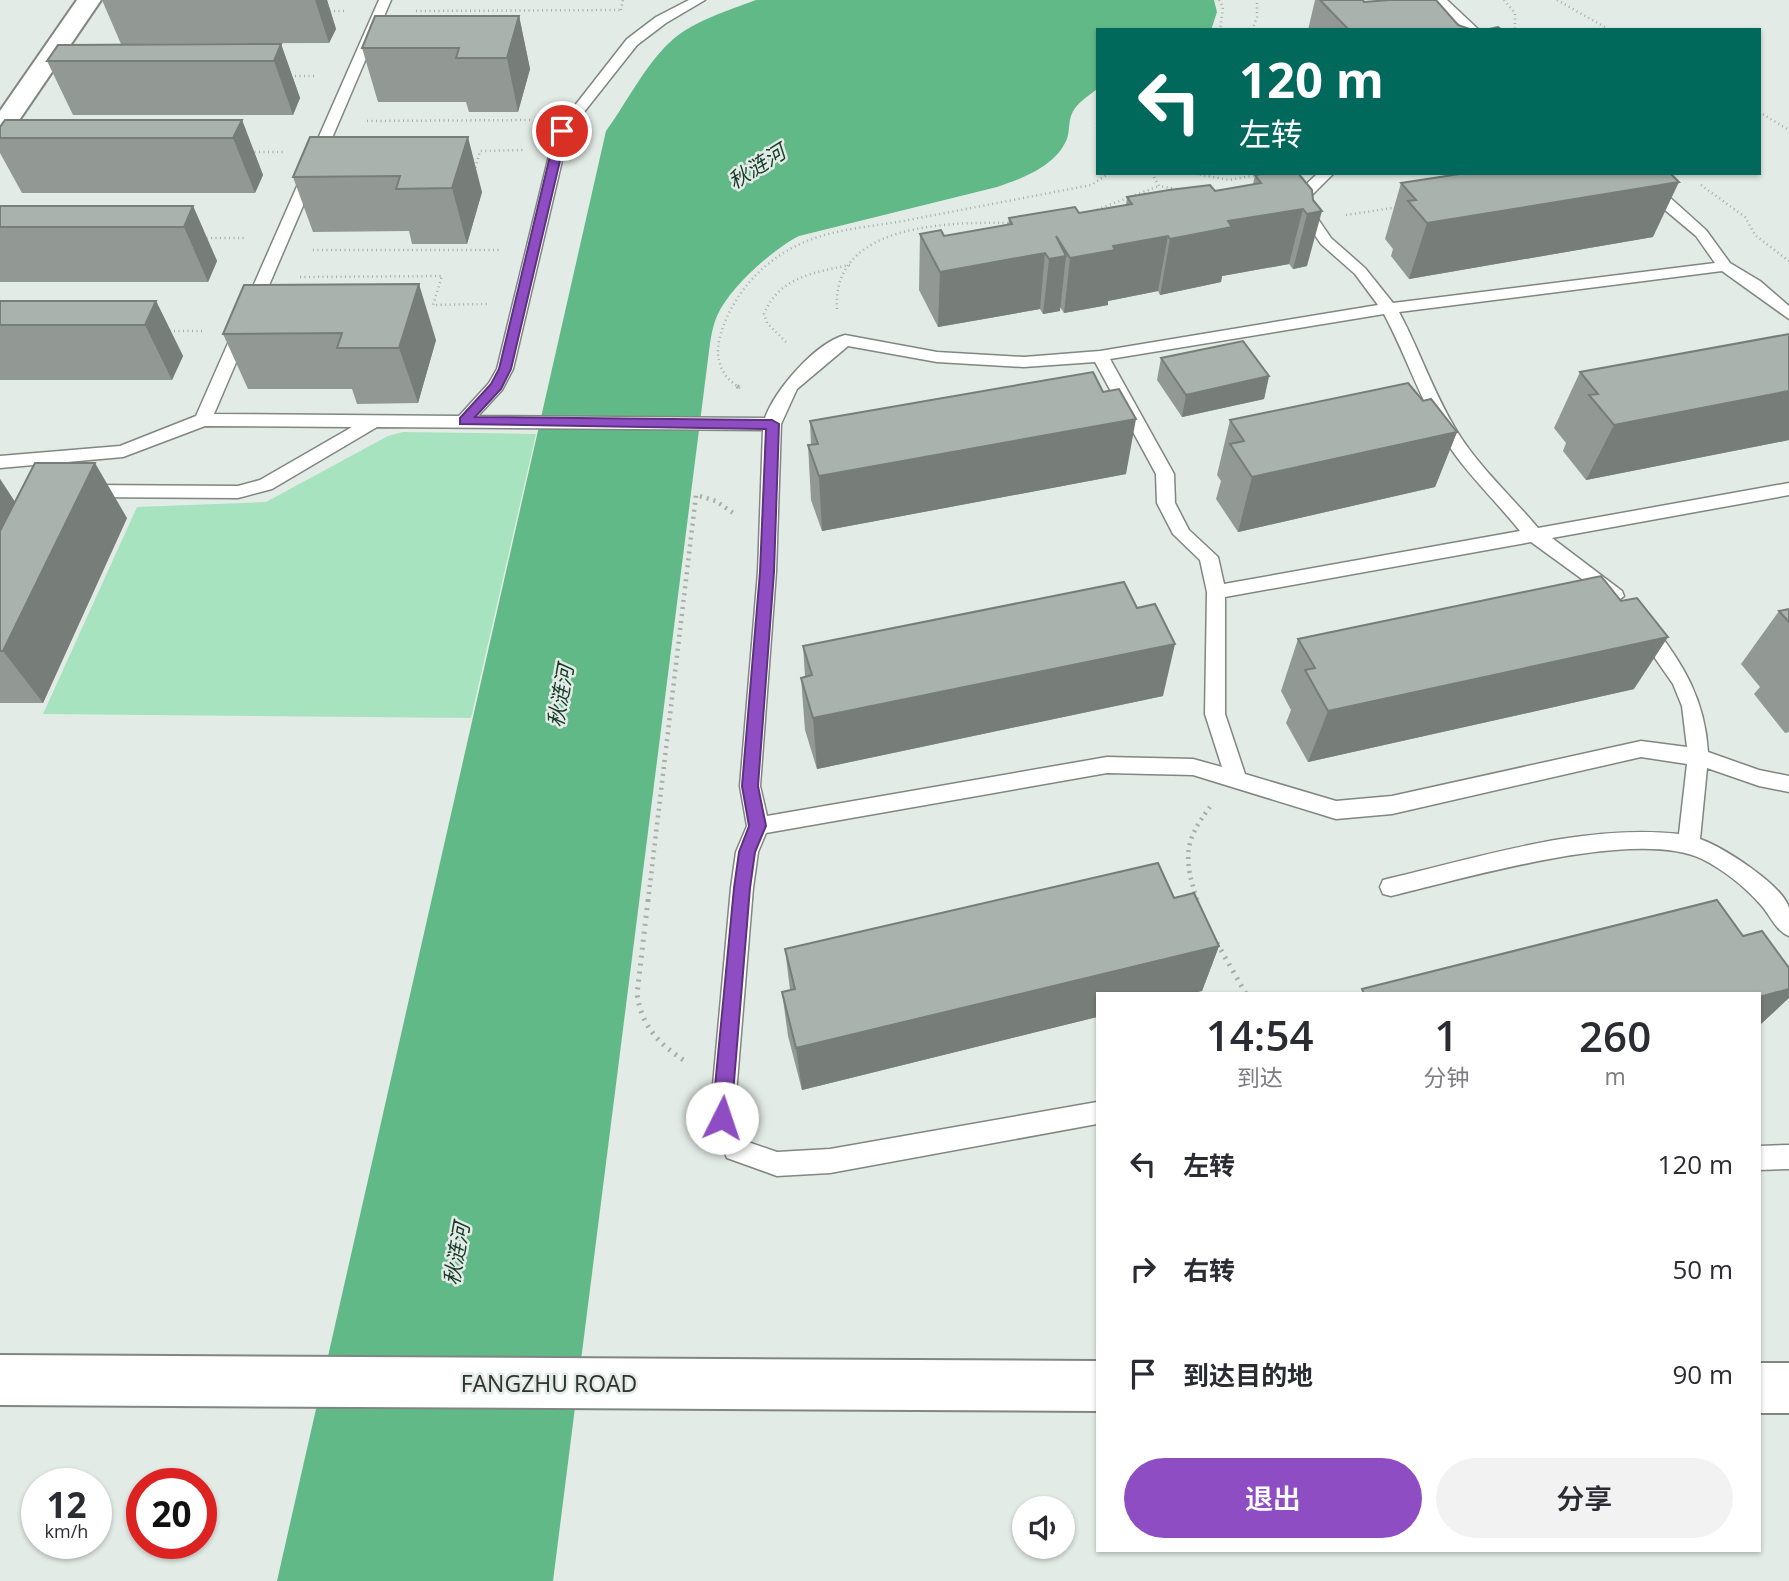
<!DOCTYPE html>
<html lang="zh">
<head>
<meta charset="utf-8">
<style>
	body { margin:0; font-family:"Open Sans","Noto Sans SC",sans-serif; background:#f2f2f3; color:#2b2b33; height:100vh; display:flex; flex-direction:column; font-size:26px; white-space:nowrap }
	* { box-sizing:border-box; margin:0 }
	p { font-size:23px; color:#7c7c81 }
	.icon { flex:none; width:38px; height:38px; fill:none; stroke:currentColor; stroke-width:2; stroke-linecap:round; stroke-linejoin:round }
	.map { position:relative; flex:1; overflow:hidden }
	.drawer { position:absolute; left:1096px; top:992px; width:665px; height:560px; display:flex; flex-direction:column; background:#fff; border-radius:0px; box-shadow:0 2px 5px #0004 }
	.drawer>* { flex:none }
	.top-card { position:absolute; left:1096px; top:28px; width:665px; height:147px; border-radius:0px; box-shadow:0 2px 5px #0004; background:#00695c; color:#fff; overflow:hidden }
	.controls { position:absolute; left:1012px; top:1496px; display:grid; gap:14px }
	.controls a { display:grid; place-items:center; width:63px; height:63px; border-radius:50%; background:#fff; box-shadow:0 2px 5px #0004; font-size:35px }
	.speed { position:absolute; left:21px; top:1468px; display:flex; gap:14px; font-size:35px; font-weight:700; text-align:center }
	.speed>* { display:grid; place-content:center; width:91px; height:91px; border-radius:50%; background:#fff; box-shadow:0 2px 5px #0004; line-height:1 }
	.speed small { font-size:18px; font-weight:400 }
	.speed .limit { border:10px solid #d22; background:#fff; color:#111 }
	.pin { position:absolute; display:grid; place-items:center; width:60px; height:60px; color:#fff; margin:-30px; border:4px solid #fff; border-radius:50%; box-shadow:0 2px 7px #0007 }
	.me { position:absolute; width:77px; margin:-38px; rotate:4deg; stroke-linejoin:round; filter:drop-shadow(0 0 5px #0008) }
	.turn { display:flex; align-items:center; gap:24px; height:147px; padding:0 28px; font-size:32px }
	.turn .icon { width:91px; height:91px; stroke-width:2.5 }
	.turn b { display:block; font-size:49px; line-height:60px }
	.eta { display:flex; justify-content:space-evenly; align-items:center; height:119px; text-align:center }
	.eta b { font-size:42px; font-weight:600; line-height:49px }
	.button { display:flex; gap:14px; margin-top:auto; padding:14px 28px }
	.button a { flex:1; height:80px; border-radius:42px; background:#8e4dc2; color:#fff; font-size:28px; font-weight:600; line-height:80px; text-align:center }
	.button a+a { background:#f2f2f3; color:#2b2b33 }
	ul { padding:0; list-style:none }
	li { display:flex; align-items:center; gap:21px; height:105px; padding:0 28px }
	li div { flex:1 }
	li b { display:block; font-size:26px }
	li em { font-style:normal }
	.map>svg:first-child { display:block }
	.green { fill:#a6e3be }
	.water { fill:#62b988 }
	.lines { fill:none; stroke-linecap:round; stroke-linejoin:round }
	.lane-casing { stroke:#808682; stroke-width:3 }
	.street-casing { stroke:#808682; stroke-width:4 }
	.path-far2 { stroke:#a7ada9; stroke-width:2.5; stroke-dasharray:1 3.5; stroke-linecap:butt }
	.path-far1 { stroke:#a7ada9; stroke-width:4.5; stroke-dasharray:2 5; stroke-linecap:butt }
	.path { stroke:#a7ada9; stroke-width:5; stroke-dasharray:2 6; stroke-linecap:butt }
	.lane { fill:#fff; fill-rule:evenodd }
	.street { fill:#fff; fill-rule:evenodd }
	.wall { fill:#929995 }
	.shaded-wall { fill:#777d79 }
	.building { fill:#aab2ad; stroke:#777d79; stroke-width:2 }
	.route { fill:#8e4dc2; stroke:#5c327e; stroke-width:2 }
	.labels { text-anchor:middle; stroke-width:5; stroke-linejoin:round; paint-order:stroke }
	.water-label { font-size:21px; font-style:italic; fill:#163b27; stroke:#e3ebe6 }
	.near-street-label { font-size:23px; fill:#2e312f; stroke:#e3ebe6 }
</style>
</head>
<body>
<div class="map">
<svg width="1789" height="1581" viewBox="0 0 1789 1581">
	<rect width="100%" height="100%" fill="#e3ebe6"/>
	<polygon class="green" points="403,432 536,434 471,718 43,714 137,507 266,502 388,436"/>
	<path class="water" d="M756 0H1214L1217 12 1211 30H1097V89C1087 97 1075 104 1071 116 1068 125 1070 135 1065 143 1053 167 1021 179 997 187L799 236C772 250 730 287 717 316 711 330 710 345 708 359L553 1581H277L606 131C627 102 644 67 669 43 692 21 727 11 756 0Z"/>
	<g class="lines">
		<defs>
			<g id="lane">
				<path d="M379 0H391L214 414 459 416 489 383 497 369 555 131 627 39 656 17 689 0H705L666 23 637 45 569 131 513 369 502 390 478 416 765 418C775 390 815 343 845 335L937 352 1024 357 1100 351 1378 305 1355 274 1321 244 1293 203 1297 193 1318 173H1334L1309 198 1307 203 1331 238 1365 268 1393 303 1715 263 1696 236 1621 173H1638L1666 194 1706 230 1730 263 1760 281 1789 306V319L1722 271 1399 312C1420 351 1434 395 1458 433 1479 467 1512 497 1538 528L1789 483V495L1552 538 1622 591 1624 596 1615 603 1531 542 1225 597V714L1245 774 1336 801 1392 796 1641 741 1687 747 1682 706 1673 684 1634 628 1644 621 1651 623C1683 663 1705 700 1708 752L1759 770 1789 776V792L1759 786 1707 768 1700 839C1723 847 1783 885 1789 908 1789 916 1789 927 1789 936 1776 931 1770 915 1761 905 1744 886 1724 870 1702 859 1636 827 1463 879 1391 896L1383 894 1380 887 1383 880 1391 878C1485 856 1582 824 1679 834L1687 764 1641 757 1392 814 1336 819 1193 775 1107 773 766 833 758 852 753 888 734 1118 745 1141 777 1152 830 1149 1097 1102V1124L830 1173 777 1176 727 1158 710 1118 731 888 736 852 747 826 740 786 758 572 763 430 377 427 272 489 238 498 85 497 76 491 85 485 238 486 260 480 352 427 205 426 123 457 0 468V456L120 446 196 416ZM1384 314C1406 355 1420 400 1445 440 1465 472 1496 501 1520 531L1224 584 1218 557 1189 530 1175 503 1174 474 1110 359ZM848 346 937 362 1024 367 1095 362 1156 474 1157 503 1173 534 1200 560 1207 592 1205 714 1222 767 1193 759 1107 757 767 816 760 786 776 572 781 424 797 389Z"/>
				<polygon points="1433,0 1447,0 1479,30 1465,30"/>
				<polygon points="1789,1145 1789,1169 1759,1170 1759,1146"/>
			</g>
			<g id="street">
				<polygon points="77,0 101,0 9,135 0,138 0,111"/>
				<polygon points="0,1355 1097,1361 1097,1411 0,1405"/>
				<rect x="1759" y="1363" width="30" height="50"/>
			</g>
		</defs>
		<use href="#lane" class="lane-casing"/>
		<use href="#street" class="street-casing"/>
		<g class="path-far2">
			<polyline points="1219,0 1223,7 1220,30"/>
			<polyline points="1504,0 1515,13 1515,30"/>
			<polyline points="1557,0 1610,30"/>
			<polyline points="621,10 623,0"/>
			<polyline points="325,11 347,11"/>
			<polyline points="416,11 620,10"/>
			<polyline points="1252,30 1257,17 1257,0"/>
			<polyline points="286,76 316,76"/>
			<polyline points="1759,112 1789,130"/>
			<polyline points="367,121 533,120"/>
			<polyline points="1097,123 1097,132"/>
			<polyline points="250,152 283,152"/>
			<polyline points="472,169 475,169 480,151 523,150"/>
			<polyline points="1152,173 1159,186 1182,190"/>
			<polyline points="1191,173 1229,180 1267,173"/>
			<polyline points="1701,185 1745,217 1755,235 1789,261"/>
			<polyline points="1093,211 1159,186"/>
			<polyline points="1346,215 1399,207"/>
			<polyline points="202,238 246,238"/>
			<polyline points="313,250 500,250"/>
			<polyline points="300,277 442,276 433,305 487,304"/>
			<path d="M837 309C831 222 952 222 1012 223"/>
			<polyline points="165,331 205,331"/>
			<path d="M786 342 767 323 764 314C779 277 815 272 850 265"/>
			<path d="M740 388C719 375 714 356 721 333 733 294 763 261 800 244 832 229 869 227 903 221 966 209 1028 197 1091 185L1110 173"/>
		</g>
		<g class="path-far1">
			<polyline points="737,386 741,389"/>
			<path d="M1197 900C1184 859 1183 842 1210 807"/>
			<polyline points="648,901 696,495 716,501 733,513"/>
		</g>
		<g class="path">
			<path d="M648 900 637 994C642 1028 660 1045 688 1063"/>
			<polyline points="1217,943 1246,994"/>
		</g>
		<use href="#lane" class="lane"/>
		<use href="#street" class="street"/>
	</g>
	<g class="wall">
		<polygon points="102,0 327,0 336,29 329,43 121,44"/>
		<polygon points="1315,0 1363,0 1364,2 1382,1 1383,0 1436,0 1458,25 1472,30 1308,30"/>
		<polygon points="519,16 530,69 518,112 469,112 466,102 378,102 362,48"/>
		<polygon points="281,44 300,98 293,115 73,115 47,61"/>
		<polygon points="242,120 263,175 255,193 22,193 0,153 0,127"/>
		<polygon points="310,137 482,192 467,244 412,244 409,231 313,232 293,177"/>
		<polygon points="1255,175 1313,200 1307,266 1293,269 1289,264 1222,276 1221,282 1160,295 1158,291 1108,301 1108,305 1064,313 1060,307 1060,311 1043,314 1040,309 938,327 919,290 920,234 944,236 1008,225 1009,218 1079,213 1126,205 1127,197 1215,191 1253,184"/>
		<polygon points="1401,183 1653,237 1409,279 1391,256 1393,249 1385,239"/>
		<polygon points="0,206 193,206 217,261 208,282 0,282"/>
		<polygon points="244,285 436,340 418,403 357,404 352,389 248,389 223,334"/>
		<polygon points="0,301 156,301 183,356 172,380 0,380"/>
		<polygon points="1789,334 1789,440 1586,480 1563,451 1566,443 1554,428 1580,372"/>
		<polygon points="1161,358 1269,376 1264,399 1182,417 1157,380"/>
		<polygon points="1103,392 1126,474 822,531 811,500 808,445 811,445 810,421"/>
		<polygon points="1423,401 1457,432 1435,487 1238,532 1216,499 1221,481 1217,475 1230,420"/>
		<polygon points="0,479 15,502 127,518 43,703 0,703"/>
		<polygon points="1789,609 1789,732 1785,733 1754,694 1760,687 1741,664 1779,611"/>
		<polygon points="1298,639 1634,689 1308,762 1286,723 1291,710 1281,691"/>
		<polygon points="803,646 1163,696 817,769 805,730 801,678 805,676"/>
		<polygon points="1174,898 1219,946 1202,991 1097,994 1097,1017 802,1090 788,1036 782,992 790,990 785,949"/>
	</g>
	<g class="shaded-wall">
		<polygon points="315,0 327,0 336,29 329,43"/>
		<polygon points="519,16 530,69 518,112 507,58"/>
		<polygon points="281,44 300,98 293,115 274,61"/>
		<polygon points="242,120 263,175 255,193 233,138"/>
		<polygon points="468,137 482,192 467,244 452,188"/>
		<polygon points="1679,182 1653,237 1409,279 1427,223"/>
		<polygon points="193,206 217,261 208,282 184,227"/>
		<polygon points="1303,209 1289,264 1222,276 1221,282 1160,295 1170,239 1228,221"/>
		<polygon points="1322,211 1307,266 1293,269 1307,214"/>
		<polygon points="1168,236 1158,291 1108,301 1108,305 1064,313 1070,258 1113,246"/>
		<polygon points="1045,253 1040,309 938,327 940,272"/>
		<polygon points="1066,256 1060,311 1043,314 1049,259"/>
		<polygon points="419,284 436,340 418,403 399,348"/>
		<polygon points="156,301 183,356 172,380 145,325"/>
		<polygon points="1269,376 1264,399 1182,417 1186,395"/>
		<polygon points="1789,391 1789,440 1586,480 1614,425"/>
		<polygon points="1136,419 1126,474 822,531 819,476"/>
		<polygon points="1457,432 1435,487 1238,532 1252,477"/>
		<polygon points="95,463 127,518 43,703 3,651"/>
		<polygon points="0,479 32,528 0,581"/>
		<polygon points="1668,637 1634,689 1308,762 1328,711"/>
		<polygon points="1175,644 1163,696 817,769 813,718"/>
		<polygon points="1219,946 1202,991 1191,994 1097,994 1097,1017 802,1090 796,1048"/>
		<polygon points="1789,989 1789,998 1759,1026 1759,997"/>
	</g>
	<g class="building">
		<polygon points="1320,0 1363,0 1364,2 1389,0 1436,0 1458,25 1472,30 1349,30"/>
		<polygon points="375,16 519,16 507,58 456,58 459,48 362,48"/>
		<polygon points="1498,27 1502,30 1485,30"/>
		<polygon points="281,44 274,61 47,61 58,45"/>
		<polygon points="5,120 242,120 233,138 0,138 0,127"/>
		<polygon points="310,137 468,137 452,188 396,189 400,176 293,177"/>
		<polygon points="1268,173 1298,173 1312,190 1313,200 1322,211 1307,214 1303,209 1228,221 1232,227 1170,239 1168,236 1113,246 1115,250 1070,258 1056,236 1066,256 1049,259 1045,253 940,272 920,234 941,230 944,236 1012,224 1009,218 1075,207 1079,213 1132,204 1127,197 1169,190 1210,185 1215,191 1261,183 1255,175"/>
		<polygon points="1466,173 1670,173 1679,182 1427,223 1408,201 1416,200 1401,183"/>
		<polygon points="0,206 193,206 184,227 0,227"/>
		<polygon points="419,284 399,348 337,348 342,333 223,334 244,285"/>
		<polygon points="0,301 156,301 145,325 0,325"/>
		<polygon points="1789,334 1789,391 1614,425 1589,395 1598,394 1580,372"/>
		<polygon points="1243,341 1269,376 1186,395 1161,358"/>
		<polygon points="1093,372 1103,392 1119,389 1136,419 819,476 808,445 818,444 810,421"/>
		<polygon points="1408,383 1423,401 1431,399 1457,432 1252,477 1230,444 1244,441 1230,420"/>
		<polygon points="35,463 95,463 3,651 0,651 0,531"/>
		<polygon points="1601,576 1621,601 1637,598 1668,637 1328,711 1305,670 1315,668 1298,639"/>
		<polygon points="1124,582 1137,608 1155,604 1175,644 813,718 801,678 812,675 803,646"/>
		<polygon points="1789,609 1789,622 1779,611"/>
		<polygon points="1158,863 1174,898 1194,893 1219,946 796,1048 782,992 795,989 785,949"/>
		<polygon points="1717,900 1743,936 1762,931 1789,968 1789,989 1759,997 1759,994 1364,994 1362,989"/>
	</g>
	<polygon class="route" points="562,128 567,131 511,369 501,389 475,417 772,420 779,424 774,572 758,786 766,826 755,852 750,888 731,1118 728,1124 722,1127 715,1124 712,1118 734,888 739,852 749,826 742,786 760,572 766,429 460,424 460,418 491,384 499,369 556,131"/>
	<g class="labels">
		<g class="water-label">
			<text transform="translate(757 167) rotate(-32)" y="7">秋涟河</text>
			<text transform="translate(561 696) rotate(-80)" y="7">秋涟河</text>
			<text transform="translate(457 1254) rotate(-80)" y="7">秋涟河</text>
		</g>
		<g class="near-street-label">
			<text x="549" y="1392">FANGZHU ROAD</text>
		</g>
	</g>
</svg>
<div class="controls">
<a><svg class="icon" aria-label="sound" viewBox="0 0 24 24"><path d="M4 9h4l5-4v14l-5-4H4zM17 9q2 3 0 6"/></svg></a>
</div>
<div class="speed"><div>12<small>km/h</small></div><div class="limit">20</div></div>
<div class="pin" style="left:562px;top:131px;background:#d93025"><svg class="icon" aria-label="arrive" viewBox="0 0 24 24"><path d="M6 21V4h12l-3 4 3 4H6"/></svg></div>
<svg class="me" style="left:722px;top:1118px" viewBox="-20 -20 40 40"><circle r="19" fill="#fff"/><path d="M0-13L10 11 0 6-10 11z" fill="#8e4dc2"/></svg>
<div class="top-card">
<div class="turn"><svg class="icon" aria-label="left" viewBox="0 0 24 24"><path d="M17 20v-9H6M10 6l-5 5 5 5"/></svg><div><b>120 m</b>左转</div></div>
</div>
<section class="drawer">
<div class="eta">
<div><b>14:54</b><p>到达</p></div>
<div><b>1</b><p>分钟</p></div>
<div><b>260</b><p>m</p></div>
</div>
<ul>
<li><svg class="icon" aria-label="left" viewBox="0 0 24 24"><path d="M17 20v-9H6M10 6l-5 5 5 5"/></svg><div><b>左转</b></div><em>120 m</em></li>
<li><svg class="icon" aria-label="right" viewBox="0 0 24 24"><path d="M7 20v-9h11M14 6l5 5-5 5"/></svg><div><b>右转</b></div><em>50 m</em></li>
<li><svg class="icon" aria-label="arrive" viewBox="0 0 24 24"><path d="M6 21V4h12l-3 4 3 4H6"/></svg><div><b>到达目的地</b></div><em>90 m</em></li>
</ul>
<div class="button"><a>退出</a><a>分享</a></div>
</section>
</div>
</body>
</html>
